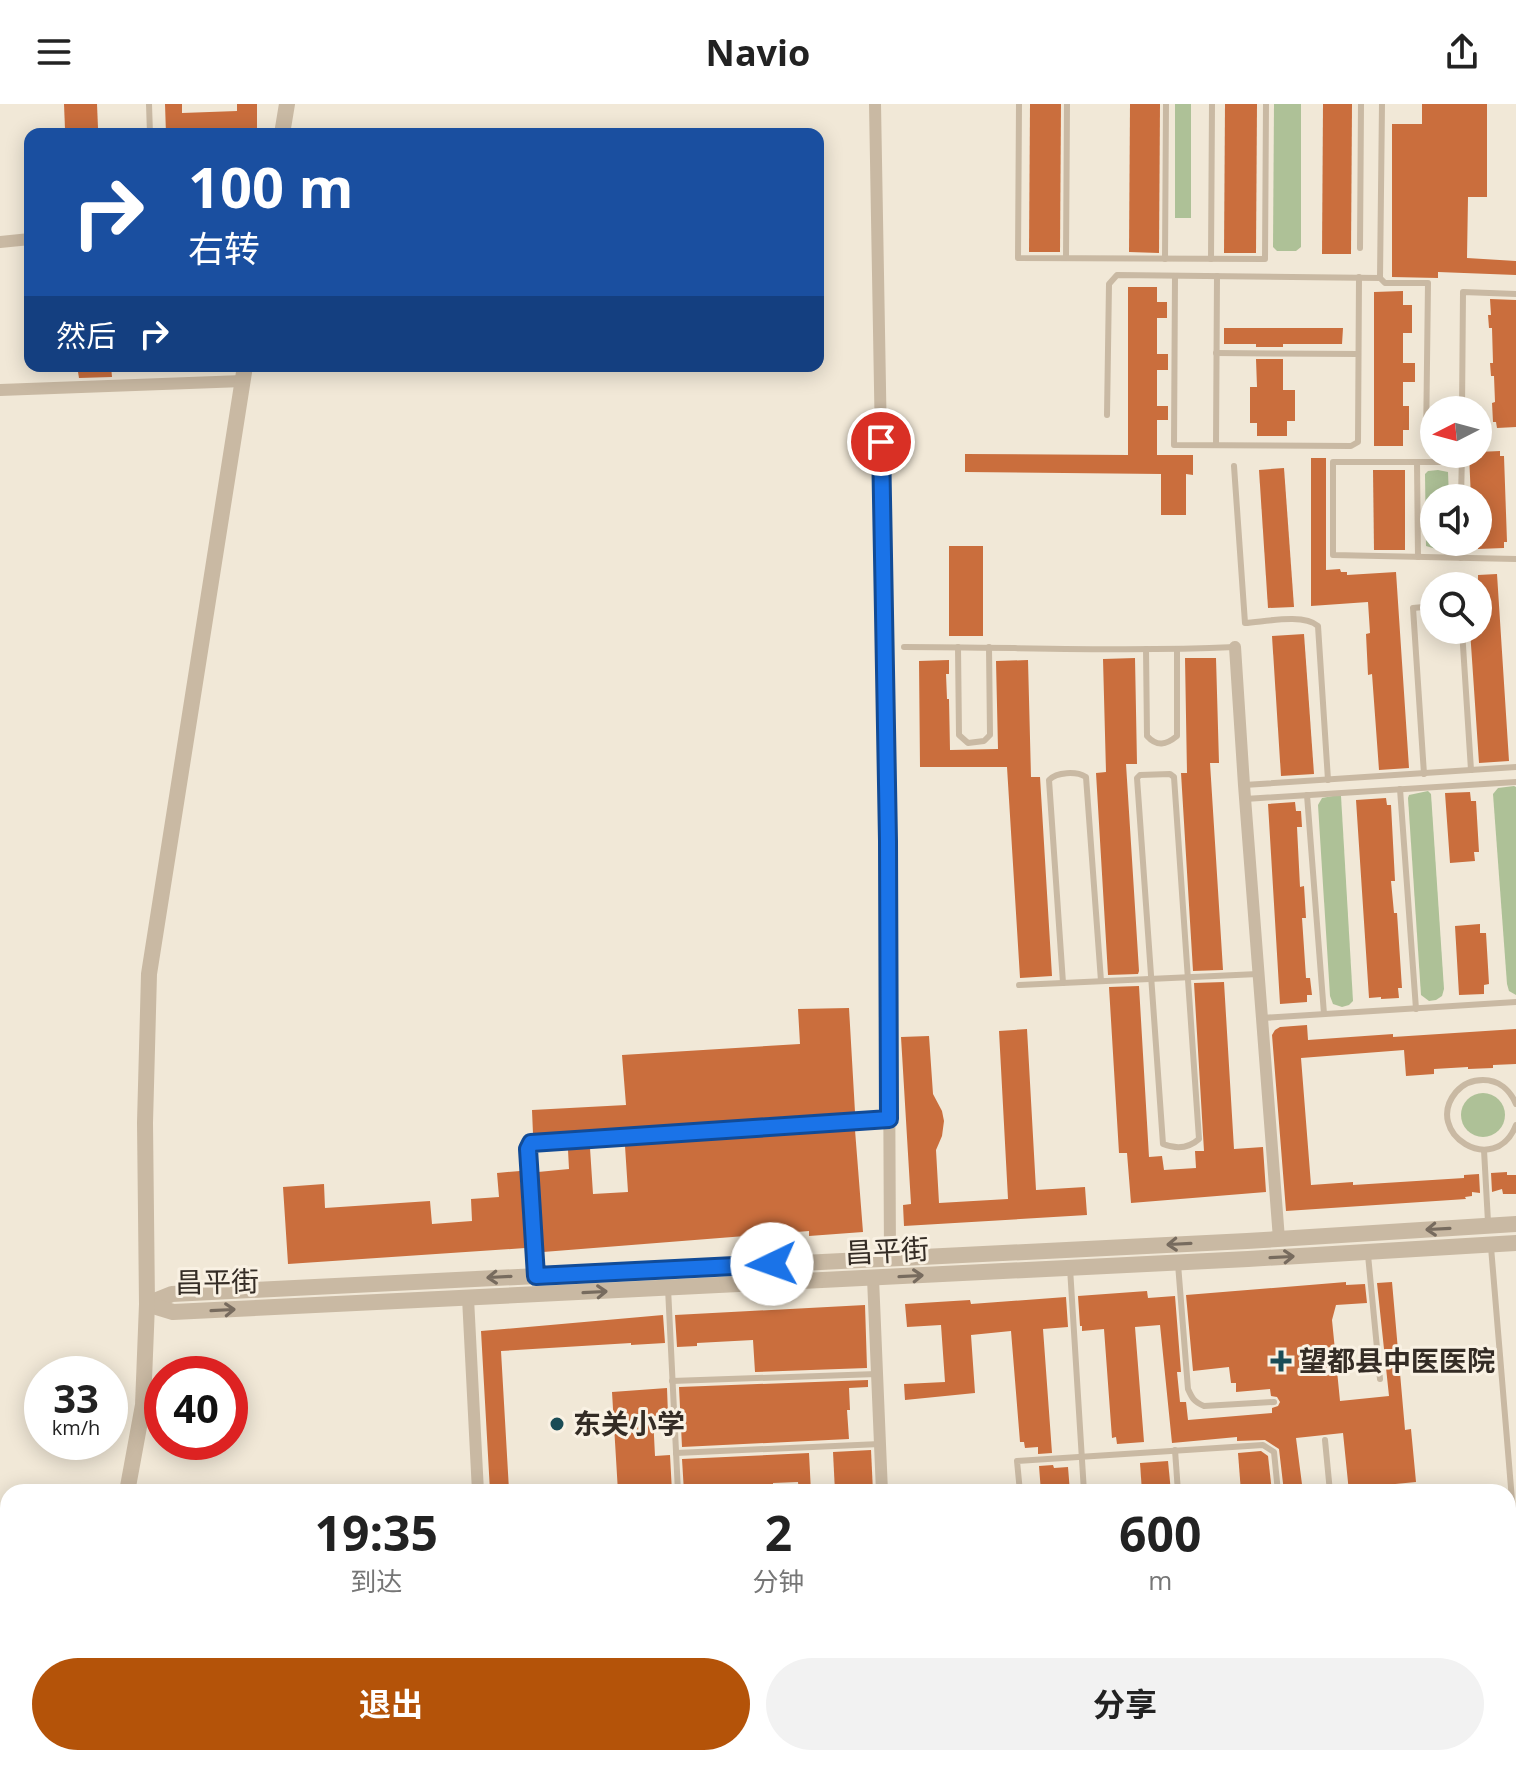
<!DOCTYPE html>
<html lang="zh">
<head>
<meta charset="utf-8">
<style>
	body { margin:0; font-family:"Open Sans","Noto Sans SC",sans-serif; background:#f2f2f2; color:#222; height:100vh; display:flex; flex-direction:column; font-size:30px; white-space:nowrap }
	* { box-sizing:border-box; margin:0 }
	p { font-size:26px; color:#767676 }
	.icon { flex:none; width:44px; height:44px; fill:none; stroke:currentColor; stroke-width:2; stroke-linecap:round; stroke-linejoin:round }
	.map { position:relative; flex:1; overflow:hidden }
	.drawer { position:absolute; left:0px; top:1380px; width:1516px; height:282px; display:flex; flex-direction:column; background:#fff; border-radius:24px 24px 0 0; box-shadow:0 4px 20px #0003 }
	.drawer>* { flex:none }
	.hud { position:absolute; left:24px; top:24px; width:800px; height:244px; border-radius:16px; box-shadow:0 4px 20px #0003; background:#1a4fa0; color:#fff; overflow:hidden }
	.needle { width:52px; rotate:264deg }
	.tools { position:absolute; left:1420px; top:292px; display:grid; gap:16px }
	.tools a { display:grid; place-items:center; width:72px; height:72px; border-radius:50%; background:#fff; box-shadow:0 4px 20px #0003; font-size:40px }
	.speed { position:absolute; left:24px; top:1252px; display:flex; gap:16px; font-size:40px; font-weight:700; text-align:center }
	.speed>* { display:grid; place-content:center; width:104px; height:104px; border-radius:50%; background:#fff; box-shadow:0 4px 20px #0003; line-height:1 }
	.speed small { font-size:20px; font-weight:400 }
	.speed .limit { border:12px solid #d22; background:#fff; color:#111 }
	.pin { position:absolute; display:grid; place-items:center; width:68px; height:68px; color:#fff; margin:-34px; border:4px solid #fff; border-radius:50%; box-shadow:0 2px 8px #0007 }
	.me { position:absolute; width:88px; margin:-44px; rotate:267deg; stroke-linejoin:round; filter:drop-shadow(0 0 6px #0008) }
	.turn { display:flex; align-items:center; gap:28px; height:168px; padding:0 32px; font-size:36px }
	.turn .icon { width:104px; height:104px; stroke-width:2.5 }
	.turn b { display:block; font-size:56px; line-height:68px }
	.then { display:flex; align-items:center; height:76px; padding:0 32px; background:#0003; gap:16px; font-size:30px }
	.eta { display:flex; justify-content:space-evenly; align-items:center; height:136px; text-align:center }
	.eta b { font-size:48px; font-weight:700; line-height:56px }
	.action { display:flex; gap:16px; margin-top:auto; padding:16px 32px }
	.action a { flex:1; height:92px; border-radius:48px; background:#b45309; color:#fff; font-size:32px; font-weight:700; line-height:92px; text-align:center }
	.action a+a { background:#f2f2f2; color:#222 }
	header { display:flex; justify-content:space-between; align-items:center; height:104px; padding:0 32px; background:#fff; font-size:36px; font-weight:700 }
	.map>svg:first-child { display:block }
	.green { fill:#aec197 }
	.building { fill:#ca6e3d }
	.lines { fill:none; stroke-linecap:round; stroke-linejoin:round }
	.service { stroke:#c9b9a3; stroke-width:6 }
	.minor { stroke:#c9b9a3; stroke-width:12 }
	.tertiary { stroke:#c9b9a3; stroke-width:16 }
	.oneway { stroke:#776b5e }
	.route-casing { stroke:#114b97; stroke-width:20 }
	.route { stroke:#1a73e8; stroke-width:14 }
	.poi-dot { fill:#1a4c56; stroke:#f9f1e3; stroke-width:3 }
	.labels { text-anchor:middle; stroke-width:6; stroke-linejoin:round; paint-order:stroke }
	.street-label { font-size:28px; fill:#342c25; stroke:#f9f1e3 }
	.poi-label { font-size:28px; font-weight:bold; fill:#342c25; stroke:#f9f1e3; text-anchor:start }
</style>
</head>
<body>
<header><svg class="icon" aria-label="menu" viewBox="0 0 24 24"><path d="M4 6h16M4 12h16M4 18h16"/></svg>Navio<svg class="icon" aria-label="share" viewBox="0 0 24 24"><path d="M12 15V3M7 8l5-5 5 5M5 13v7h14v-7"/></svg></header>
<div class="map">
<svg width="1516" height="1661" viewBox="0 0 1516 1661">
	<rect width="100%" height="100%" fill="#f1e8d7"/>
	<g class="green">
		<rect x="1175" y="0" width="16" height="114"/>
		<polygon points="1274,0 1301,0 1301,143 1296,147 1277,147 1273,143"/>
		<polygon points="1438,366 1448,368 1449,394 1434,394 1434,438 1450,438 1448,445 1436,445 1426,442 1425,370 1428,367"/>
		<polygon points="1514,682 1516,683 1516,891 1509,887 1507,880 1493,690 1498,684"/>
		<polygon points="1428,687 1431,690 1444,885 1442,892 1436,896 1429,897 1421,891 1408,694 1409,691"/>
		<polygon points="1338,691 1341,692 1353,897 1349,901 1342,903 1333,900 1330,892 1318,701 1322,694"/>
		<circle cx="1483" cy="1011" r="22"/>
	</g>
	<g class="building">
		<polygon points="64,0 97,0 98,24 65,25"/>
		<polygon points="165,0 182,0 182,9 237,7 237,0 257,0 257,25 183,28 183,30 166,30"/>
		<polygon points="1030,0 1061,0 1060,148 1029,148"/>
		<polygon points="1130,0 1160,0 1159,149 1129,148"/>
		<polygon points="1225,0 1257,0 1256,149 1224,149"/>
		<polygon points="1323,0 1352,0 1351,150 1322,150"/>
		<polygon points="1422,0 1487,0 1487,93 1468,93 1467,154 1516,157 1516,171 1438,168 1438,174 1392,173 1392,20 1422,20"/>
		<polygon points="1128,183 1157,183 1157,198 1167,198 1167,214 1157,214 1157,250 1168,250 1168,266 1157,266 1157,302 1168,302 1168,316 1157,316 1157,351 1193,351 1193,371 1186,370 1186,411 1161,411 1161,370 965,368 965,350 1128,351"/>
		<polygon points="1403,187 1403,201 1412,201 1412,229 1403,229 1403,259 1415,259 1415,278 1403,278 1403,302 1409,302 1409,326 1403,326 1403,342 1374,342 1374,188"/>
		<polygon points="1490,195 1516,196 1516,323 1497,324 1496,318 1493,318 1492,299 1495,298 1494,272 1491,272 1490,259 1493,259 1492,224 1489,224 1488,211 1491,211"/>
		<polygon points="1224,224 1343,224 1342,240 1283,240 1283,243 1256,243 1256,240 1224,240"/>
		<polygon points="1256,255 1283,255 1283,286 1295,286 1295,317 1287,317 1287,332 1257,332 1257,319 1250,319 1250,283 1257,283"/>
		<polygon points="77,262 111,262 112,273 79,274"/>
		<polygon points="1500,347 1500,352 1504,352 1507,438 1504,438 1504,444 1478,445 1478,394 1471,394 1469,351 1478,350 1478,348"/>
		<polygon points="1311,354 1326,354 1326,466 1340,465 1341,468 1347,468 1347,471 1396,468 1409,664 1379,666 1372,570 1368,571 1366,530 1370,529 1368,498 1311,502"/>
		<polygon points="1284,364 1294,503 1268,504 1259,366"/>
		<polygon points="1373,366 1405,366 1405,446 1374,446"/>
		<rect x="949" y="442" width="34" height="90"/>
		<polygon points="1497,470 1509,657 1479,659 1470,526 1478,526 1478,471"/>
		<polygon points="1304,530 1314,670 1281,672 1272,532"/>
		<polygon points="1135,554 1137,660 1126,660 1139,867 1138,870 1108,871 1096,669 1106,668 1103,555"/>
		<polygon points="1185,554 1216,554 1219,659 1210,659 1223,866 1193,867 1181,669 1187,669"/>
		<polygon points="949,556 949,570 946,570 947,595 949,595 950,646 998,645 996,557 1028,556 1031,673 1040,673 1052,872 1020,874 1007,663 920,663 919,557"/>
		<polygon points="1470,688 1471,697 1476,697 1479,748 1474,748 1475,757 1450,759 1445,689"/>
		<polygon points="1386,694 1387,701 1391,701 1395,777 1391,777 1394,809 1397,809 1402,884 1398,884 1399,894 1381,895 1381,893 1369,894 1356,696"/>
		<polygon points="1295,698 1296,707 1301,707 1302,723 1297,723 1300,783 1304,782 1306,814 1302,814 1306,874 1310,874 1312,891 1307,891 1307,898 1280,900 1268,700"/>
		<polygon points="1480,820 1480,829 1486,829 1489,880 1484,881 1484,890 1459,891 1455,822"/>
		<polygon points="1224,878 1234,1045 1263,1043 1266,1088 1131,1099 1127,1049 1119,1049 1109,883 1139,882 1149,1053 1162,1052 1164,1066 1196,1064 1195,1047 1204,1047 1194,879"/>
		<polygon points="849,904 855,1008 533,1030 532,1006 626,1001 622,951 800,940 798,905"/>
		<polygon points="1307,921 1308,936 1393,930 1393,933 1516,925 1516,960 1493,961 1493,964 1468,965 1468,963 1434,965 1434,970 1406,972 1404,946 1301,954 1311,1081 1353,1078 1353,1081 1464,1074 1464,1071 1479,1070 1480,1089 1472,1088 1472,1092 1465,1093 1466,1095 1286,1107 1272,931 1275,926 1280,923"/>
		<polygon points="1027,925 1036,1086 1085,1083 1087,1111 904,1122 903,1101 911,1100 901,933 929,932 933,990 942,1007 944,1017 942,1032 936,1046 939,1099 1008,1095 999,927"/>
		<polygon points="855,1026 863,1128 809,1132 809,1127 543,1148 538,1068 569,1065 568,1046 590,1044 593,1090 628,1088 625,1042"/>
		<polygon points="520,1067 525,1144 288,1160 283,1083 324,1080 325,1104 430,1097 432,1120 472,1117 471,1095 499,1093 497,1069"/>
		<polygon points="1507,1068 1507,1071 1516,1071 1516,1090 1503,1090 1502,1085 1492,1088 1491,1069"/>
		<polygon points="1346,1178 1346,1181 1365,1180 1367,1199 1336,1201 1332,1216 1340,1297 1389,1292 1377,1179 1392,1178 1405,1326 1411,1325 1416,1378 1364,1383 1365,1388 1349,1388 1343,1329 1296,1334 1303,1388 1284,1388 1279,1345 1265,1336 1237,1337 1237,1333 1172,1339 1160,1221 1135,1223 1144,1338 1117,1340 1116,1333 1112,1334 1104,1225 1082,1227 1082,1222 1080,1222 1078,1192 1147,1187 1148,1194 1175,1192 1181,1268 1177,1268 1180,1298 1186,1298 1188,1316 1272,1309 1272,1304 1278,1302 1280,1298 1277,1293 1271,1292 1270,1285 1236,1288 1236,1279 1231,1279 1229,1263 1193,1267 1186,1191"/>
		<polygon points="1066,1193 1068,1223 1043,1225 1052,1349 1038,1350 1038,1343 1025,1344 1024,1338 1020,1338 1011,1227 971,1231 975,1289 905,1296 904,1280 945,1278 941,1221 907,1223 905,1200 970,1196 971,1200"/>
		<polygon points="865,1201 867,1264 755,1268 753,1236 697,1239 697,1242 677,1243 675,1211"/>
		<polygon points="663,1211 665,1239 631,1241 631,1239 501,1247 509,1386 490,1387 481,1227"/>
		<polygon points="868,1276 868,1283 849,1284 850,1306 847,1306 849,1335 682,1343 679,1283"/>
		<polygon points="667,1284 668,1311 653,1312 655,1352 670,1351 672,1388 618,1388 612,1288"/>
		<polygon points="871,1346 873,1388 835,1388 833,1348"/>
		<polygon points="1261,1347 1268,1352 1272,1388 1241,1388 1238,1349"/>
		<polygon points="809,1349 811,1388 799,1388 798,1378 773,1379 773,1388 746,1388 745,1381 712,1383 712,1388 684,1388 682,1355"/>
		<polygon points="1168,1357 1171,1388 1142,1388 1140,1359"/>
		<polygon points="1053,1361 1054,1364 1068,1363 1070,1388 1041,1388 1039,1362"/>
	</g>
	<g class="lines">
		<g class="service">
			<polyline points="149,0 150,30"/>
			<polyline points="1019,0 1018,154 1265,155 1266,0"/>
			<polyline points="1360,144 1361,0"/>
			<polyline points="1066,154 1067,0"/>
			<polyline points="1165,155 1166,0"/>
			<polyline points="1211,155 1212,0"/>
			<polyline points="1175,172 1174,341 1351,342 1358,338 1359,173"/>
			<polyline points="1380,174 1385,179 1428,179 1426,339"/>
			<polyline points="1216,249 1358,250"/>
			<polyline points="1462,306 1463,188 1516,190"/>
			<polyline points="1107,311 1109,180 1117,171 1380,174 1382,0"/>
			<polyline points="1216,341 1217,172"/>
			<polyline points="1417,358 1418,453"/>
			<polyline points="1462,358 1333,358 1333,451 1516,455"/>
			<path d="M1234 362 1245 519C1264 518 1303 509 1318 522L1328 676"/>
			<polyline points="1461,394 1462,350"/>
			<polyline points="1461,454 1461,438"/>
			<polyline points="1462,526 1471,666"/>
			<path d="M904 543C1015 543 1125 548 1235 543"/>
			<polyline points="958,543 959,631 968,639 984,637 990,631 989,543"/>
			<path d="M1146 545 1147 632C1157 643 1166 641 1177 632V545"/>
			<path d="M1170 670 1174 673 1199 1035C1188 1045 1176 1045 1163 1040L1137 674 1140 671Z"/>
			<polyline points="1424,670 1413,504 1434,502"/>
			<polyline points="1244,681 1516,663"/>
			<polyline points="1400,685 1416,905"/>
			<polyline points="1307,691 1324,910"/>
			<polyline points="1245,695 1516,678"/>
			<path d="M1063 879 1049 676C1057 668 1076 667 1086 673L1101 877"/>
			<polyline points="1019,881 1258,870"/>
			<polyline points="1262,914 1516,898"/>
			<path d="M1516 1000C1510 986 1499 976 1483 976 1473 976 1463 980 1456 988 1422 1029 1495 1075 1516 1021"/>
			<polyline points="1484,1046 1488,1118"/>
			<polyline points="1491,1143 1514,1420 1508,1420"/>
			<polyline points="1368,1151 1380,1275"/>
			<path d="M1178 1160 1188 1285C1192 1294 1194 1298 1204 1302L1274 1298"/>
			<polyline points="1070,1164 1084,1388"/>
			<polyline points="668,1184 678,1388"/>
			<polyline points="672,1277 877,1270"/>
			<polyline points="1325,1336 1330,1388"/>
			<polyline points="1175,1346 1178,1388"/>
			<polyline points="676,1349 880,1340"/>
			<polyline points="1020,1388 1017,1357 1263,1341 1274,1348 1278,1388"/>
			<polyline points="1355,1654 1355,1661"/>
			<polyline points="1407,1654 1408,1661"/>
			<polyline points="1505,1654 1505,1661"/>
		</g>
		<g class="minor">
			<polyline points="875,0 888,737 890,1154"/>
			<polyline points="0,138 30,135"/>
			<polyline points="0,286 243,277"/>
			<polyline points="1235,543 1244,681 1279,1135"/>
			<polyline points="536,1172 528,1045 531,1039 889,1015"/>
			<polyline points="873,1174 882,1388"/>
			<polyline points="468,1194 478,1388"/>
			<polyline points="259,1654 265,1661"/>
			<polyline points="893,1654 894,1661"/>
			<polyline points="336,1661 345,1654"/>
		</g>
		<g class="tertiary">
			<polyline points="282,30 287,0"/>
			<polyline points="147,1200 172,1190 1247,1137 1516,1120"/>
			<polyline points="147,1200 173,1208 1248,1155 1516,1139"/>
			<polyline points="127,1388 143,1301 147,1200 145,1019 149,870 245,262"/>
			<polyline points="24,1661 28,1654"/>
		</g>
	</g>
	<defs><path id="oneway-shaft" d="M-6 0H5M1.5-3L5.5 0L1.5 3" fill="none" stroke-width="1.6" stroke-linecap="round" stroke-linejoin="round" transform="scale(2)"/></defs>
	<g class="oneway">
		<use href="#oneway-shaft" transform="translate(1438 1125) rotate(177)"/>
		<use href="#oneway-shaft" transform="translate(1179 1140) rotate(177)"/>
		<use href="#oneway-shaft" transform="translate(1282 1153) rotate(-3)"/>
		<use href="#oneway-shaft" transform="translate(911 1172) rotate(-3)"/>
		<use href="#oneway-shaft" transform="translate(499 1173) rotate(177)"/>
		<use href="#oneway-shaft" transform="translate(595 1188) rotate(-3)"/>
		<use href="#oneway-shaft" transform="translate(223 1206) rotate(-3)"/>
	</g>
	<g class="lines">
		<defs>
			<polyline id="route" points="772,1160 536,1172 528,1045 531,1039 889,1015 888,737 881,338"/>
		</defs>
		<use href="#route" class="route-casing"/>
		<use href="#route" class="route"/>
	</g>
	<g class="poi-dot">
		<path d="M1277 1245h8v8h8v8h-8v8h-8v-8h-8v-8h8z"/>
		<circle cx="557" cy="1320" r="8"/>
	</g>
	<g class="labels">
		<g class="street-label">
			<text transform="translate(887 1147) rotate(-3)" y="10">昌平街</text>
			<text transform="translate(217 1178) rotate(-1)" y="10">昌平街</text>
		</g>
		<g class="poi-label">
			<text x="1299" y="1267">望都县中医医院</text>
			<text x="573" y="1330">东关小学</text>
		</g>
	</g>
</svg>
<div class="tools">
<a><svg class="needle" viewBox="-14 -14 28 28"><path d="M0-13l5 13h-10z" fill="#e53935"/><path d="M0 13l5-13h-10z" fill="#767676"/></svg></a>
<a><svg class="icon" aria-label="sound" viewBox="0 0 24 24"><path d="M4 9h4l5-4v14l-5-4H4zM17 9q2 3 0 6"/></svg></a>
<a><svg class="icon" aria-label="search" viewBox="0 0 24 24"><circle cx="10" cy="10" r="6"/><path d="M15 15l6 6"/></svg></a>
</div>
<div class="speed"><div>33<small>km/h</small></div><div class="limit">40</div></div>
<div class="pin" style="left:881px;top:338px;background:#d93025"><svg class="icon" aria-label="arrive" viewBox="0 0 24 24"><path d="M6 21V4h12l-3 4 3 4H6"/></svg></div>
<svg class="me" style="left:772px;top:1160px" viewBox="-20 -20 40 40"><circle r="19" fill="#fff"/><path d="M0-13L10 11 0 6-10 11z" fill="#1a73e8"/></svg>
<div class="hud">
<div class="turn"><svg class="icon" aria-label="right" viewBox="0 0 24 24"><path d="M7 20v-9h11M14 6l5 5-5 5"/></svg><div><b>100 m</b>右转</div></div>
<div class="then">然后<svg class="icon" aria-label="right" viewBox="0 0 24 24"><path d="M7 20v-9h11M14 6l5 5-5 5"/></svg></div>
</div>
<section class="drawer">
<div class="eta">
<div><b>19:35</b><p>到达</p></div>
<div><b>2</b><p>分钟</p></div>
<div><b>600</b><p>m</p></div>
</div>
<div class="action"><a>退出</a><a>分享</a></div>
</section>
</div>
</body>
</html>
